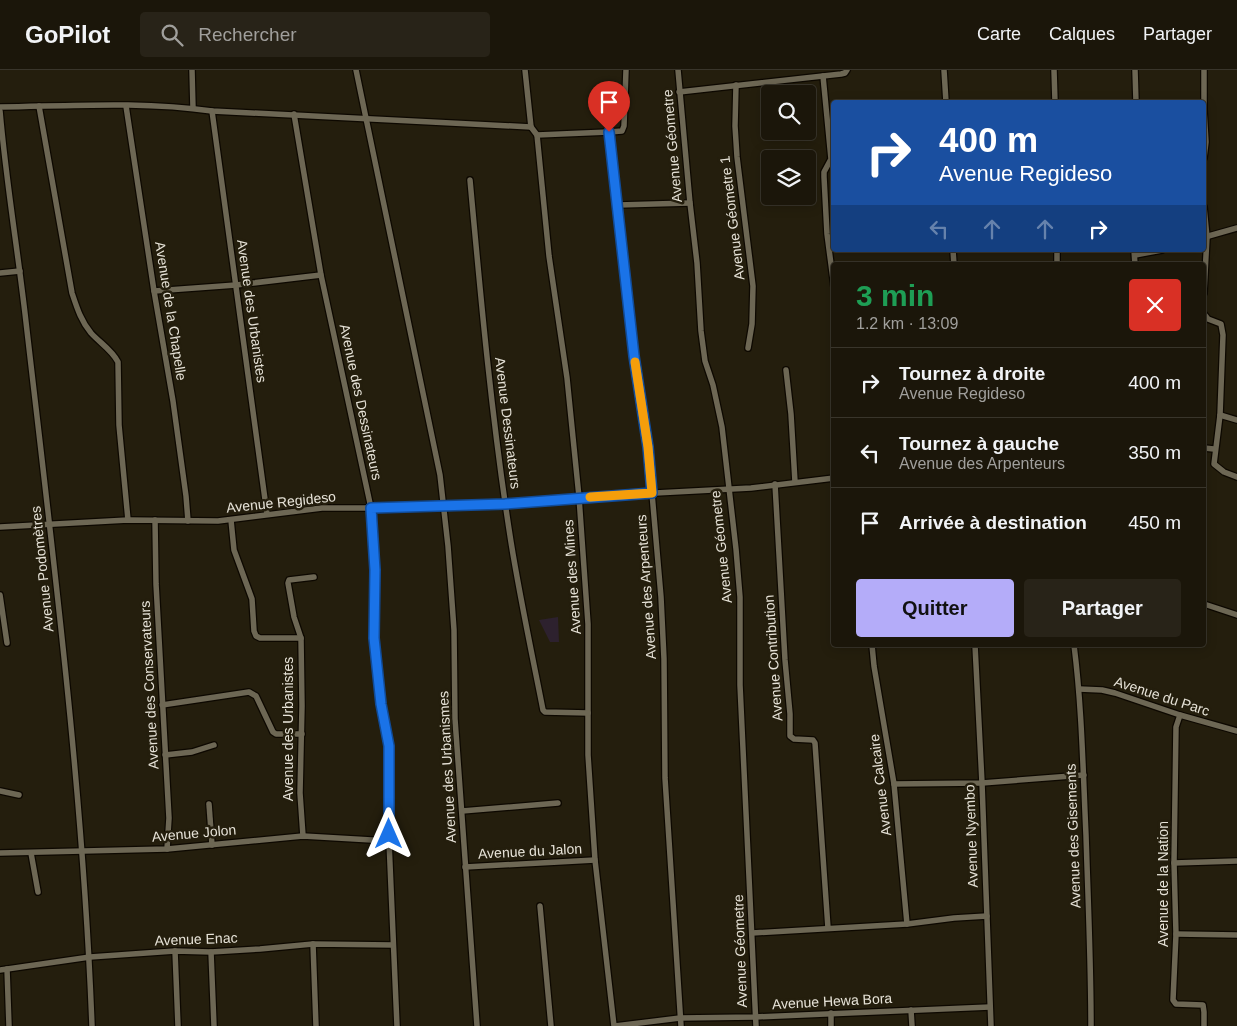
<!DOCTYPE html>
<html lang="fr">
<head>
<meta charset="utf-8">
<style>
	body { margin:0; font-family:Helvetica,sans-serif; background:#282318; color:#f1f3f6; height:100vh; display:flex; flex-direction:column; font-size:19px; white-space:nowrap }
	* { box-sizing:border-box; margin:0 }
	p { font-size:16px; color:#a09f9c }
	.icon { flex:none; width:28px; height:28px; fill:none; stroke:currentColor; stroke-width:2; stroke-linecap:round; stroke-linejoin:round }
	.map { position:relative; flex:1; overflow:hidden }
	.side { position:absolute; left:831px; top:192px; width:375px; height:385px; display:flex; flex-direction:column; background:#1b160a; border-radius:5px; box-shadow:0 2px 12px #0003,0 0 0 1px #39352b }
	.side>* { flex:none }
	.top-card { position:absolute; left:831px; top:30px; width:375px; height:152px; border-radius:5px; box-shadow:0 2px 12px #0003,0 0 0 1px #39352b; background:#1a4fa0; color:#fff; overflow:hidden }
	.buttons { position:absolute; left:761px; top:15px; display:grid; gap:10px }
	.buttons a { display:grid; place-items:center; width:55px; height:55px; border-radius:5px; background:#1b160a; box-shadow:0 2px 12px #0003,0 0 0 1px #39352b; font-size:25px }
	.pin { position:absolute; display:grid; place-items:center; width:42px; height:42px; color:#fff; margin:-51px -21px; border-radius:50% 50% 50% 0; rotate:-45deg; box-shadow:0 0 5px #0007 }
	.pin .icon { rotate:45deg }
	.me { position:absolute; width:55px; margin:-28px; rotate:0deg; stroke-linejoin:round; filter:drop-shadow(0 0 4px #0008) }
	.turn { display:flex; align-items:center; gap:18px; height:105px; padding:0 25px; font-size:22px }
	.turn .icon { width:65px; height:65px; stroke-width:2.5 }
	.turn b { display:block; font-size:35px; line-height:42px }
	.lanes { display:flex; align-items:center; height:48px; padding:0 25px; background:#0003; justify-content:center; gap:25px; direction:ltr }
	.lanes .off { opacity:.35 }
	.round { display:grid; place-items:center; flex:none; width:52px; height:52px; border-radius:5px; background:#282318 }
	.overview { display:flex; align-items:center; justify-content:space-between; height:85px; padding:0 25px }
	h1 { font-size:30px; font-weight:800; line-height:38px; color:#1e9e55 }
	.cta { display:flex; gap:10px; margin-top:auto; padding:10px 25px }
	.cta a { flex:1; height:58px; border-radius:5px; background:#b4acf9; color:#111; font-size:20px; font-weight:800; line-height:58px; text-align:center }
	.cta a+a { background:#282318; color:#f1f3f6 }
	ul { padding:0; list-style:none }
	li { display:flex; align-items:center; gap:15px; height:70px; padding:0 25px; border-top:1px solid #39352b }
	li div { flex:1 }
	li b { display:block; font-size:19px }
	li em { font-style:normal }
	header { display:flex; align-items:center; gap:30px; box-sizing:border-box; height:70px; padding:0 25px; background:#1b160a; border-bottom:1px solid #39352b }
	header strong { font-size:24px }
	nav { display:flex; gap:28px; margin-inline-start:auto; font-size:18px }
	.search { width:350px; height:45px; background:#282318; display:flex; align-items:center; gap:12px; box-sizing:border-box; padding:0 18px; border-radius:5px; color:#a09f9c; font-size:19px }
	.map>svg:first-child { display:block }
	.industrial { fill:#2d212e }
	.lines { fill:none; stroke-linecap:round; stroke-linejoin:round }
	.street-casing { stroke:#0d0800; stroke-width:8 }
	.street { stroke:#6d6754; stroke-width:5.5 }
	.route-casing { stroke:#114b97; stroke-width:12 }
	.route { stroke:#1a73e8; stroke-width:9 }
	.slow { stroke:#f59e0b; stroke-width:9 }
	.labels { text-anchor:middle; stroke-width:5; stroke-linejoin:round; paint-order:stroke }
	.street-label { font-size:14px; fill:#e6e2d7; stroke:#241e0d }
</style>
</head>
<body>
<header>
<strong>GoPilot</strong>
<div class="search"><svg class="icon" aria-label="search" viewBox="0 0 24 24"><circle cx="10" cy="10" r="6"/><path d="M15 15l6 6"/></svg>Rechercher</div>
<nav><a>Carte</a><a>Calques</a><a>Partager</a></nav>
</header>
<div class="map">
<svg width="1237" height="956" viewBox="0 0 1237 956">
	<rect width="100%" height="100%" fill="#241e0d"/>
	<polygon class="industrial" points="558,547 559,572 550,572 539,550"/>
	<g class="lines">
		<defs>
			<g id="street">
				<polyline points="192,0 193,38"/>
				<polyline points="356,0 440,405 448,476 454,560 455,649 477,956"/>
				<polyline points="525,0 531,57 537,65 549,186 567,308 579,427 588,554 588,685 595,790 614,956"/>
				<polyline points="678,0 690,133 697,193 701,261 705,291 713,315 722,357 736,479 740,527 740,615 756,956"/>
				<polyline points="944,0 946,32"/>
				<polyline points="1054,0 1055,32"/>
				<polyline points="1135,0 1136,32"/>
				<polyline points="823,6 831,89 824,102 824,107 827,164 834,217"/>
				<polyline points="736,15 735,56 737,87 753,216 752,254 748,278"/>
				<polyline points="679,22 841,4 845,3 847,0"/>
				<path d="M39 36 72 223C77 238 81 251 91 263 100 273 112 280 118 292L119 355 128 450"/>
				<polyline points="126,36 154,221 173,331 186,426 188,451"/>
				<path d="M0 37C70 36 142 31 212 41L531 57"/>
				<path d="M0 41C6 112 18 181 26 252 53 486 83 720 92 956"/>
				<polyline points="212,41 267,444"/>
				<polyline points="294,44 321,205 371,438 375,500 374,568 381,634 389,675 389,771 397,956"/>
				<polyline points="609,62 634,286 648,377 661,527 664,589 665,708 681,956"/>
				<polyline points="537,65 609,62 622,61 624,56 626,0"/>
				<polyline points="1204,88 1206,72 1204,40 1204,0"/>
				<path d="M470 110C481 231 492 352 511 472 520 528 532 584 543 640L545 642 588 643"/>
				<polyline points="618,135 690,133"/>
				<polyline points="1204,137 1207,167 1204,223"/>
				<polyline points="1205,167 1237,158"/>
				<polyline points="953,180 954,195"/>
				<polyline points="1057,180 1057,195"/>
				<polyline points="1134,180 1135,195"/>
				<polyline points="1135,185 1162,180"/>
				<polyline points="0,203 20,201"/>
				<polyline points="154,221 236,215 321,205"/>
				<polyline points="1204,244 1208,249 1221,254 1223,265 1220,345 1214,394 1224,402 1237,407"/>
				<polyline points="786,300 791,344 795,412"/>
				<polyline points="1220,345 1237,350"/>
				<polyline points="1204,378 1214,379"/>
				<polyline points="775,414 785,590 790,644 790,666 794,669 813,670 815,673 828,858"/>
				<polyline points="155,450 156,514 169,748 167,779"/>
				<polyline points="231,450 234,480 252,529 254,561 256,566 260,568 301,568 302,636 300,723 303,766"/>
				<polyline points="0,457 128,450 218,451 322,438 371,438 505,434 579,427 751,418 834,408"/>
				<polyline points="0,525 7,573"/>
				<polyline points="1204,534 1237,545"/>
				<polyline points="301,568 294,547 288,513 289,510 314,507"/>
				<polyline points="872,575 874,596 894,714 907,854"/>
				<polyline points="975,575 982,713 991,956"/>
				<path d="M1074 575C1082 638 1083 702 1086 765 1088 829 1091 892 1091 956"/>
				<polyline points="1079,619 1102,620 1115,623 1180,645 1237,661"/>
				<polyline points="162,635 249,622 256,626 273,662 276,664 302,664"/>
				<polyline points="1180,645 1176,657 1174,793 1176,864 1173,930 1176,934 1203,935 1204,942 1204,956"/>
				<polyline points="165,685 192,682 214,675"/>
				<polyline points="894,714 982,713 1084,705"/>
				<polyline points="0,721 19,725"/>
				<polyline points="209,734 212,775"/>
				<polyline points="462,741 558,733"/>
				<polyline points="0,783 167,779 303,766 389,771"/>
				<polyline points="31,783 38,822"/>
				<polyline points="1174,793 1237,791"/>
				<polyline points="465,797 595,790"/>
				<polyline points="540,836 551,956"/>
				<polyline points="752,863 907,854 954,848 987,846"/>
				<polyline points="1176,864 1237,865"/>
				<polyline points="313,874 316,956"/>
				<polyline points="175,881 178,956"/>
				<polyline points="211,882 214,956"/>
				<polyline points="7,899 9,956"/>
				<polyline points="0,900 90,887 175,881 211,882 260,879 313,874 393,875"/>
				<polyline points="911,940 912,956"/>
				<polyline points="831,943 831,956"/>
				<polyline points="615,956 680,948 755,947 990,937"/>
			</g>
		</defs>
		<use href="#street" class="street-casing"/>
		<use href="#street" class="street"/>
	</g>
	<g class="lines">
		<defs>
			<polyline id="route" points="389,764 389,676 381,634 374,568 375,500 371,438 505,434 652,423 648,377 634,286 609,62"/>
		</defs>
		<use href="#route" class="route-casing"/>
		<use href="#route" class="route"/>
		<polyline class="slow" points="590,427 652,423 648,377 635,292"/>
	</g>
	<g class="labels">
		<g class="street-label">
			<text transform="translate(672 76) rotate(-95)" y="5">Avenue Géometre</text>
			<text transform="translate(732 148) rotate(-97)" y="5">Avenue Géometre 1</text>
			<text transform="translate(171 241) rotate(81)" y="5">Avenue de la Chapelle</text>
			<text transform="translate(252 241) rotate(82)" y="5">Avenue des Urbanistes</text>
			<text transform="translate(361 332) rotate(78)" y="5">Avenue des Dessinateurs</text>
			<text transform="translate(508 353) rotate(83)" y="5">Avenue Dessinateurs</text>
			<text transform="translate(281 432) rotate(-6)" y="5">Avenue Regideso</text>
			<text transform="translate(721 477) rotate(-96)" y="5">Avenue Géometre</text>
			<text transform="translate(42 499) rotate(-96)" y="5">Avenue Podomètres</text>
			<text transform="translate(572 507) rotate(-94)" y="5">Avenue des Mines</text>
			<text transform="translate(646 517) rotate(-94)" y="5">Avenue des Arpenteurs</text>
			<text transform="translate(773 588) rotate(-94)" y="5">Avenue Contribution</text>
			<text transform="translate(149 615) rotate(-93)" y="5">Avenue des Conservateurs</text>
			<text transform="translate(1162 626) rotate(18)" y="5">Avenue du Parc</text>
			<text transform="translate(288 659) rotate(-90)" y="5">Avenue des Urbanistes</text>
			<text transform="translate(447 697) rotate(-93)" y="5">Avenue des Urbanismes</text>
			<text transform="translate(880 715) rotate(-97)" y="5">Avenue Calcaire</text>
			<text transform="translate(194 763) rotate(-5)" y="5">Avenue Jolon</text>
			<text transform="translate(971 766) rotate(-92)" y="5">Avenue Nyembo</text>
			<text transform="translate(1073 766) rotate(-92)" y="5">Avenue des Gisements</text>
			<text transform="translate(530 781) rotate(-3)" y="5">Avenue du Jalon</text>
			<text transform="translate(1163 814) rotate(-90)" y="5">Avenue de la Nation</text>
			<text transform="translate(196 869) rotate(-2)" y="5">Avenue Enac</text>
			<text transform="translate(740 881) rotate(-92)" y="5">Avenue Géometre</text>
			<text transform="translate(832 931) rotate(-3)" y="5">Avenue Hewa Bora</text>
		</g>
	</g>
</svg>
<div class="buttons">
<a><svg class="icon" aria-label="search" viewBox="0 0 24 24"><circle cx="10" cy="10" r="6"/><path d="M15 15l6 6"/></svg></a>
<a><svg class="icon" aria-label="layers" viewBox="0 0 24 24"><path d="M12 4l9 5-9 5-9-5zM3 14l9 5 9-5"/></svg></a>
</div>
<div class="pin" style="left:609px;top:62px;background:#d93025"><svg class="icon" aria-label="arrive" viewBox="0 0 24 24"><path d="M6 21V4h12l-3 4 3 4H6"/></svg></div>
<svg class="me" style="left:389px;top:764px" viewBox="-20 -20 40 40"><path d="M0-17L14 15 0 8-14 15z" fill="#1a73e8" stroke="#fff" stroke-width="4"/></svg>
<div class="top-card">
<div class="turn"><svg class="icon" aria-label="right" viewBox="0 0 24 24"><path d="M7 20v-9h11M14 6l5 5-5 5"/></svg><div><b>400 m</b>Avenue Regideso</div></div>
<div class="lanes"><svg class="icon off" aria-label="left" viewBox="0 0 24 24"><path d="M17 20v-9H6M10 6l-5 5 5 5"/></svg><svg class="icon off" aria-label="ahead" viewBox="0 0 24 24"><path d="M12 20V5M6 11l6-6 6 6"/></svg><svg class="icon off" aria-label="ahead" viewBox="0 0 24 24"><path d="M12 20V5M6 11l6-6 6 6"/></svg><svg class="icon" aria-label="right" viewBox="0 0 24 24"><path d="M7 20v-9h11M14 6l5 5-5 5"/></svg></div>
</div>
<section class="side">
<div class="overview"><div><h1>3 min</h1><p>1.2 km · 13:09</p></div><a class="round" style="background:#d93025;color:#fff"><svg class="icon" aria-label="close" viewBox="0 0 24 24"><path d="M6 6l12 12M18 6L6 18"/></svg></a></div>
<ul>
<li><svg class="icon" aria-label="right" viewBox="0 0 24 24"><path d="M7 20v-9h11M14 6l5 5-5 5"/></svg><div><b>Tournez à droite</b><p>Avenue Regideso</p></div><em>400 m</em></li>
<li><svg class="icon" aria-label="left" viewBox="0 0 24 24"><path d="M17 20v-9H6M10 6l-5 5 5 5"/></svg><div><b>Tournez à gauche</b><p>Avenue des Arpenteurs</p></div><em>350 m</em></li>
<li><svg class="icon" aria-label="arrive" viewBox="0 0 24 24"><path d="M6 21V4h12l-3 4 3 4H6"/></svg><div><b>Arrivée à destination</b></div><em>450 m</em></li>
</ul>
<div class="cta"><a>Quitter</a><a>Partager</a></div>
</section>
</div>
</body>
</html>
